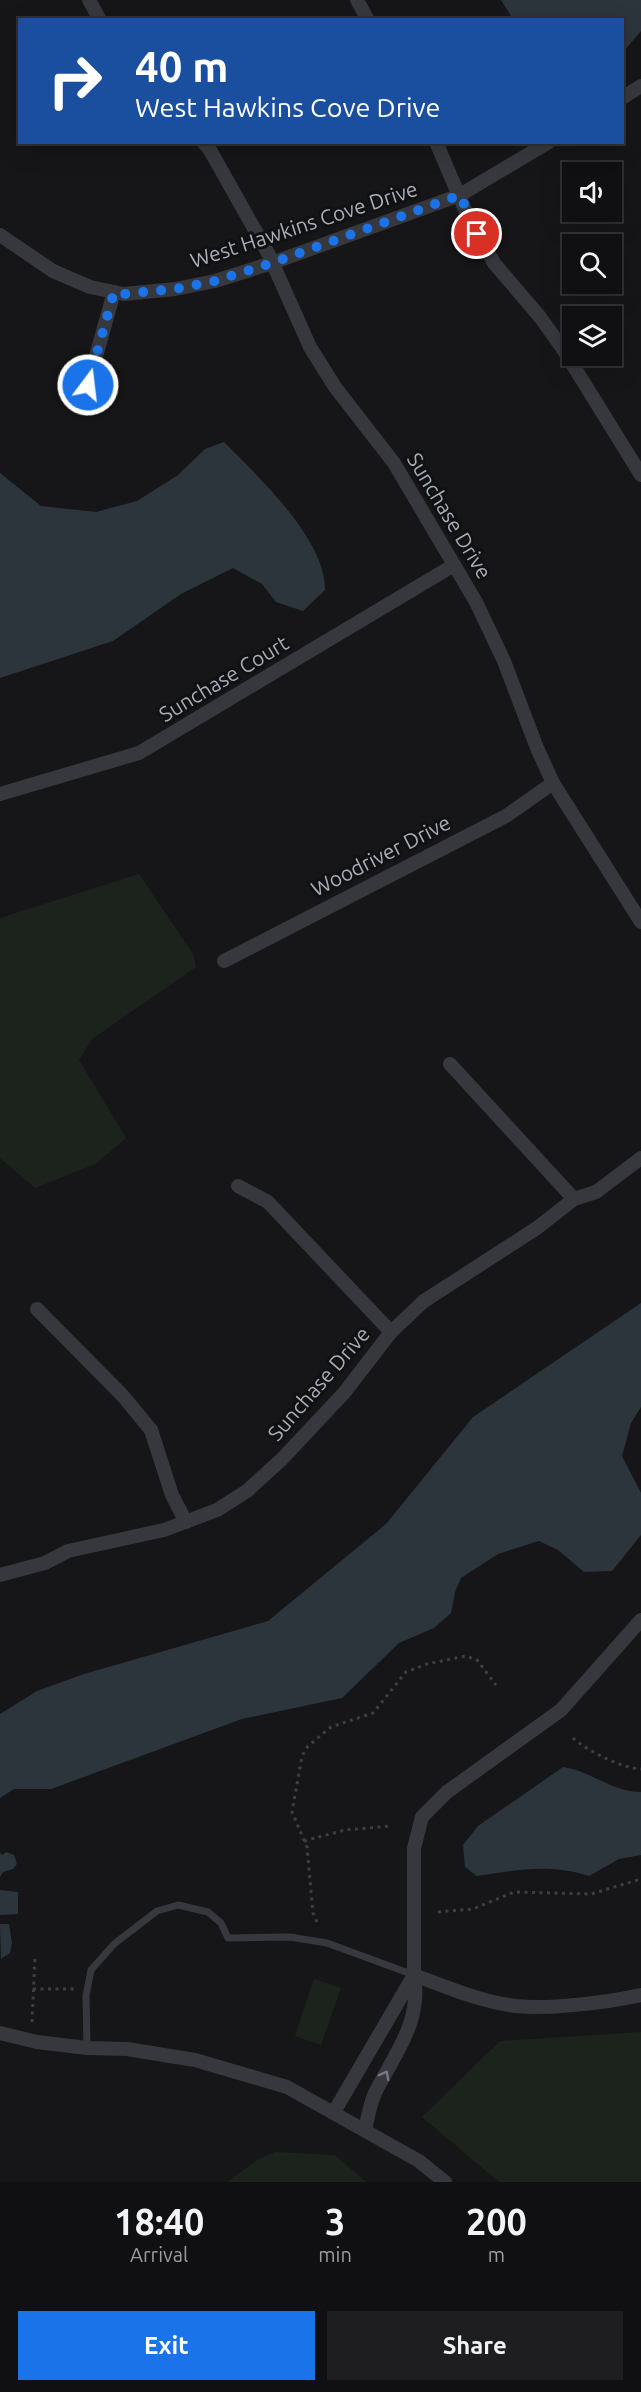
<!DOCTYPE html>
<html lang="en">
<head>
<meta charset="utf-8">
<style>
	body { margin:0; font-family:Ubuntu,sans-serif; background:#1e1e20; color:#f1f3f6; height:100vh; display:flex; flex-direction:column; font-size:22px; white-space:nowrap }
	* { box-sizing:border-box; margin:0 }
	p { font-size:20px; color:#9c9d9f }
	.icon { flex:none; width:33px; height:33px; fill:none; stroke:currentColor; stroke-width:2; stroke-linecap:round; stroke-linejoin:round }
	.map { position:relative; height:2182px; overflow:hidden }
	.details { display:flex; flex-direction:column; background:#101012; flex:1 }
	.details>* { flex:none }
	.banner { position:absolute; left:18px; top:18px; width:606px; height:126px; border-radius:0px; box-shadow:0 6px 24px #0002,0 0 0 2px #303032; background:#1a4fa0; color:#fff; overflow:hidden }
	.tools { position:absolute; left:562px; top:162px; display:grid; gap:12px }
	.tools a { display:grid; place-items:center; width:60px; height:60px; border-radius:0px; background:#101012; box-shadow:0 6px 24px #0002,0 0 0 2px #303032; font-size:30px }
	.pin { position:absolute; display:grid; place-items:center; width:51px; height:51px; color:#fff; margin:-26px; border:3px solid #fff; border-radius:50%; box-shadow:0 2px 6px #0007 }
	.me { position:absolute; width:66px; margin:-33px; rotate:15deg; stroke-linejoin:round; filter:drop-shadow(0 0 4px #0008) }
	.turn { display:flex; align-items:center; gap:21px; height:126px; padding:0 18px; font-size:27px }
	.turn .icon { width:78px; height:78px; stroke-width:2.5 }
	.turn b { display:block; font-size:42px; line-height:51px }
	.eta { display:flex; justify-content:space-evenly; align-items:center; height:102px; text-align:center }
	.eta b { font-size:36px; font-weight:600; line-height:42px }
	.action { display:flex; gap:12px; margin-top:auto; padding:12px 18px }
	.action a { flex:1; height:69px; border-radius:0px; background:#1a73e8; color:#fff; font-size:24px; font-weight:600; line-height:69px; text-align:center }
	.action a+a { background:#1e1e20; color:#f1f3f6 }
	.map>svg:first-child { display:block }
	.green { fill:#1c231d }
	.water { fill:#2c353c }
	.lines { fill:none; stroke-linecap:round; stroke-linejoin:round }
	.path { stroke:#3d3f44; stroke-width:3; stroke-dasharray:3 4.5; stroke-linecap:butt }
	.service { stroke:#37383d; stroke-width:7 }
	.minor { stroke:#37383d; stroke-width:14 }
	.oneway { stroke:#757881 }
	.route { stroke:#1a73e8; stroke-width:10; stroke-dasharray:0 18 }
	.labels { text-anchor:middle; stroke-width:6; stroke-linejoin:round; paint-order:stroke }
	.street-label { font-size:21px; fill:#a8adb8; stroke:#111113 }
</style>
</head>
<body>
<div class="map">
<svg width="641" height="2182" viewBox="0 0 641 2182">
	<rect width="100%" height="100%" fill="#161618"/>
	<g class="green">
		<polygon points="139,874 193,954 196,967 92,1039 79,1060 126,1138 95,1164 35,1188 0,1158 0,918"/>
		<polygon points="314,1979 341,1988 321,2045 295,2036"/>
		<polygon points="641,2032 641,2182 499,2182 422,2117 500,2041"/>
		<polygon points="275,2152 335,2155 366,2182 227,2182 257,2160"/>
	</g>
	<g class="water">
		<polygon points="501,0 641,0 641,31 623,52 622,20 513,19"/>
		<path d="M224 442C258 476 326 540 325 590L303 611 276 602 262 584 233 568 181 594 113 641 0 678V473L41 506 96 512 137 501 178 475 205 449Z"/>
		<polygon points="641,1303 641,1407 631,1423 622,1456 641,1493 641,1535 612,1571 584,1572 558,1550 539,1541 498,1554 461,1578 455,1592 451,1613 434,1628 399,1643 342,1698 242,1719 51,1789 14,1789 0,1798 0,1714 37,1691 84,1674 268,1621 386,1524 473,1417"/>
		<path d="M563 1767C591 1771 612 1792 641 1792V1855L619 1859 589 1876C552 1863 514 1870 477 1876L465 1867 463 1845 478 1826Z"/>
		<polygon points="6,1852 14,1855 17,1864 13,1869 3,1872 0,1877 0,1853 2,1855"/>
		<polygon points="0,1890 18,1892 18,1914 0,1915"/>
		<polygon points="0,1924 9,1924 12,1943 10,1953 1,1959"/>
	</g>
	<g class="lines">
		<g class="path">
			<path d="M573 1738C586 1750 623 1769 641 1769"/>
			<polyline points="304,1841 345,1830 392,1826"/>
			<polyline points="438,1912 473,1909 514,1892 591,1894 641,1879"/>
			<polyline points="317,1922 313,1913 307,1847 292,1812 302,1756 308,1746 331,1727 373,1713 406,1672 427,1664 466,1656 477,1660 496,1685"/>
			<polyline points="33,1989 75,1989"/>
			<polyline points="32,2022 35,1957"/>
		</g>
		<polyline class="service" points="87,2048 86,1996 91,1970 114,1944 157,1911 178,1905 208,1912 221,1923 228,1938 290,1937 327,1943 414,1975"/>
		<g class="minor">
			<polyline points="89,0 100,20"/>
			<polyline points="357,0 368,20"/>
			<polyline points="622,98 641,86"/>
			<polyline points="203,142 210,150 269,255 310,347 335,387 394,463 476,602 504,661 537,748 553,783 641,922"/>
			<polyline points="436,142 469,219 494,263 540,317 563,349 641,475"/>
			<polyline points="0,235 53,271 90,287 124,294 175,289 215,281 272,263 460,195 549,142"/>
			<polyline points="88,385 114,292"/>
			<polyline points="0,794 139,753 454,565"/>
			<polyline points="224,961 506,816 553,783"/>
			<polyline points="450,1064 574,1199"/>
			<polyline points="238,1186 268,1202 391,1332"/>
			<polyline points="37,1309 123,1396 151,1430 172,1495 186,1522"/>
			<polyline points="0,1575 45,1563 68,1551 164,1530 217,1510 247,1491 282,1459 344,1393 391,1332 424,1301 537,1228 574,1199 596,1192 641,1158"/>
			<path d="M641 1620 561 1710 447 1792 422 1817 414 1848V1975C447 1987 481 2002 516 2006 549 2010 608 2002 641 1995"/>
			<polyline points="0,2033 37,2042 87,2048 127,2049 195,2060 287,2087 419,2161 445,2182"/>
			<path d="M334 2112 414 1975C422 2022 395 2053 375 2093 370 2104 368 2117 365 2129"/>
		</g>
	</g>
	<defs><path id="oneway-chevron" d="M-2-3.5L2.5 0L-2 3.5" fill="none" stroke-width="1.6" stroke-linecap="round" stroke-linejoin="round" transform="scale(1.5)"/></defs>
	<use class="oneway" href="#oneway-chevron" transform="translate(385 2075) rotate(-62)"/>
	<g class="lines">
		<polyline class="route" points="88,385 114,292 124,294 175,289 215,281 272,263 460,195 477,234"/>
	</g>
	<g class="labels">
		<g class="street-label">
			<text transform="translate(304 225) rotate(-18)" y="7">West Hawkins Cove Drive</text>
			<text transform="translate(449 516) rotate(59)" y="7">Sunchase Drive</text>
			<text transform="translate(224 679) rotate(-31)" y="7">Sunchase Court</text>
			<text transform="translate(381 856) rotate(-27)" y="7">Woodriver Drive</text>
			<text transform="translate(319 1384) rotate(-49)" y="7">Sunchase Drive</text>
		</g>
	</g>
</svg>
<div class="tools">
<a><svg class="icon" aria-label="sound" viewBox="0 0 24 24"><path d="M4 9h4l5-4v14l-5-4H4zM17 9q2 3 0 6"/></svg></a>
<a><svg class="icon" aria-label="search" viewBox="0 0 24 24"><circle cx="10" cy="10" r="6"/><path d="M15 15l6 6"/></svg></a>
<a><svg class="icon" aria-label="layers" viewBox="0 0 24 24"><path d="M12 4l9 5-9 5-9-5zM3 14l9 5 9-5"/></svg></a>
</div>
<div class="pin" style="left:477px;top:234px;background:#d93025"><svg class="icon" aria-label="arrive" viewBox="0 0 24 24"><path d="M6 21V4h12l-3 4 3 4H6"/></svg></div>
<svg class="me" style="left:88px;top:385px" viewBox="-20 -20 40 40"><circle r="17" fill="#1a73e8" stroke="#fff" stroke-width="3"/><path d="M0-11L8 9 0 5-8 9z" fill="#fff"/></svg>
<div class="banner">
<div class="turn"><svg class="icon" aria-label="right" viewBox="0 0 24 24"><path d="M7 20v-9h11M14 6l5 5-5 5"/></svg><div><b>40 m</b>West Hawkins Cove Drive</div></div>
</div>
</div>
<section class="details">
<div class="eta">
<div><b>18:40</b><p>Arrival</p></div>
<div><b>3</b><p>min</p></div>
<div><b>200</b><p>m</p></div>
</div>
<div class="action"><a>Exit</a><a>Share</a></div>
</section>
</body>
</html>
